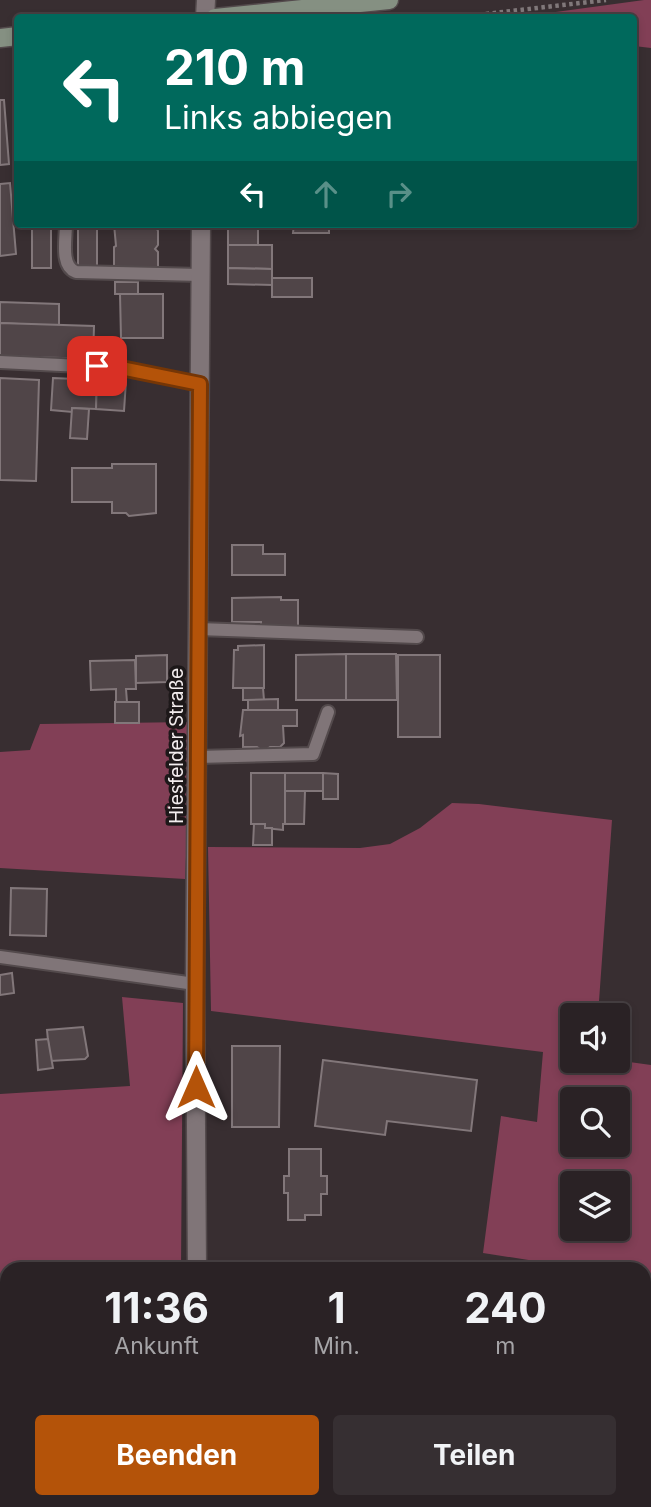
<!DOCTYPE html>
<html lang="de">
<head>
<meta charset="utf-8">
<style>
	body { margin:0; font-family:Inter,sans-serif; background:#362f32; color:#f1f3f6; height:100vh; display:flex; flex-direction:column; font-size:26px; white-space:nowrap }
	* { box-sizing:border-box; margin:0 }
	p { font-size:23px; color:#a5a4a7 }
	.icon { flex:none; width:38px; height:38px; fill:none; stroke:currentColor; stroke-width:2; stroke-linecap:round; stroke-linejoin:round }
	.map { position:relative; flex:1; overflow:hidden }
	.details { position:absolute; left:0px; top:1262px; width:651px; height:247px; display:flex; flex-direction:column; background:#2a2225; border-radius:21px 21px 0 0; box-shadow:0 4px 10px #0003,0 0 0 2px #463f42 }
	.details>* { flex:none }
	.top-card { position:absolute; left:14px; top:14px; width:623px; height:214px; border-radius:7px; box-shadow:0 4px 10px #0003,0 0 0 2px #463f42; background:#00695c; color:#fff; overflow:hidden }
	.tools { position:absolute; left:560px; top:1003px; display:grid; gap:14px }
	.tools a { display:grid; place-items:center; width:70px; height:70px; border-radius:7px; background:#2a2225; box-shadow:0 4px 10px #0003,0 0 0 2px #463f42; font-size:35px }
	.pin { position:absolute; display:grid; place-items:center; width:60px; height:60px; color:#fff; margin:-30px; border-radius:14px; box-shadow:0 4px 10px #0006 }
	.me { position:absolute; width:77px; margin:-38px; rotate:0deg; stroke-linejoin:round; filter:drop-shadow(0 0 5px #0008) }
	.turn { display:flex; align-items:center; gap:24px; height:147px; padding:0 35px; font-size:32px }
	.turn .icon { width:91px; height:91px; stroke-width:2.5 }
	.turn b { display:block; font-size:49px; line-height:60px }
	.lanes { display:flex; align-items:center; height:66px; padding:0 35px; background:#0003; justify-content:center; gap:35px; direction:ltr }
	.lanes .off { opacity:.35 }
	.eta { display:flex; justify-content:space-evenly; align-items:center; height:119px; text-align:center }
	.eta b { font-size:42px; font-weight:700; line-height:49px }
	.button { display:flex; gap:14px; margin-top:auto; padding:14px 35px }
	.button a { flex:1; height:80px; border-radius:7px; background:#b45309; color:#fff; font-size:28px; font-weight:700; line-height:80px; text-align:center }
	.button a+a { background:#362f32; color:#f1f3f6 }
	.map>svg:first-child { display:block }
	.green { fill:#823f56; fill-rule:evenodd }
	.building { fill:#504548; stroke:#82777a; stroke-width:2 }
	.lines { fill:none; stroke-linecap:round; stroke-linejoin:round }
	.lane-casing { stroke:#534a4c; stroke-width:16 }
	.street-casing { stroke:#534a4c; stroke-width:21 }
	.secondary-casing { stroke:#534a4c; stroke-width:21 }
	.path { stroke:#80787a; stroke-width:4.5; stroke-dasharray:3.5 3.5; stroke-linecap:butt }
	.lane { stroke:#807578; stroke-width:12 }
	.street { stroke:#807578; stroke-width:18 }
	.secondary { stroke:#859082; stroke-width:18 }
	.route-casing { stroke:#753606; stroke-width:18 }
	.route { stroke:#b45309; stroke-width:12 }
	.labels { text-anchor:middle; stroke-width:7; stroke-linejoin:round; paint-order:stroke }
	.street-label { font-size:19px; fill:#f3edee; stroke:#1d1819 }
</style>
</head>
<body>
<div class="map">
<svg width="651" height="1507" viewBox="0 0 651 1507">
	<rect width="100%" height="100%" fill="#382e31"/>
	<g class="green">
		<polygon points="644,0 651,0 651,48 634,46 634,18 541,17 541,14"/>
		<polygon points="192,722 185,879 0,868 0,752 30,750 40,724"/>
		<path d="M452 803 479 804 612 820 598 1015H572V1060H615L651 1065V1297L644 1296V1269H554V1264L483 1253 501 1116 537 1122 543 1052 211 1011 208 847 360 848 390 844 420 828ZM572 1099H618V1144H572ZM618 1183V1228H572V1183Z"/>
		<polygon points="122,997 183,1003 181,1269 7,1269 7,1502 182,1502 55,1504 55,1507 0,1507 0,1094 130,1086"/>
		<rect x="217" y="1502" width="382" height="5"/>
	</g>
	<g class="building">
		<polygon points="0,100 4,100 9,164 0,165"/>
		<polygon points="10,183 16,254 0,256 0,184"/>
		<rect x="32" y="224" width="19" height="44"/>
		<rect x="78" y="224" width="19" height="44"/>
		<polygon points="114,224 155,224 158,231 158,245 155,249 158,252 158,268 114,268 114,247 116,246"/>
		<polygon points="228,224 258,224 258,246 228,245"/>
		<polygon points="294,224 329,224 329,233 293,233"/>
		<polygon points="228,245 272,245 272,269 228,268"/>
		<polygon points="228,268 272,269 272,285 228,284"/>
		<rect x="272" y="278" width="40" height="19"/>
		<rect x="115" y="282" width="23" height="12"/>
		<polygon points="120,294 163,294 163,338 121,338"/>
		<polygon points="0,302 59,304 59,326 0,323"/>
		<polygon points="0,323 94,326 93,359 0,356"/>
		<polygon points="0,378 39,380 36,481 0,480"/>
		<polygon points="53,378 97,380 96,409 72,408 72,412 51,410"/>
		<polygon points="97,380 126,381 124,411 96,409"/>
		<polygon points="72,408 89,409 87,439 70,438"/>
		<polygon points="112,464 156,464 156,513 129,516 126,513 112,513 112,502 72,502 72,468 112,468"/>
		<polygon points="232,545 263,545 263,554 285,554 285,575 232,575"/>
		<polygon points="281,597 281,600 298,600 298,626 261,626 261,622 232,622 232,598"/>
		<polygon points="264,645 264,688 233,688 234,650 238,650 238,646"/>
		<polygon points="346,654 346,700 296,700 296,655"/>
		<polygon points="346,654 396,654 397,700 346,700"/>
		<polygon points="167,655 167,682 136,683 136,656"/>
		<rect x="398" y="655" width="42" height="82"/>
		<polygon points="135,660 136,689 126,689 127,702 116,702 116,689 91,690 90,661"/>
		<polygon points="243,688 263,688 264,700 243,700"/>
		<polygon points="278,699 278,710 248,710 248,700"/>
		<rect x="115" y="702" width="24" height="21"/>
		<polygon points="243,710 297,710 297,726 283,726 284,743 280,747 270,747 266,750 261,750 257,747 243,747 243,735 240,736"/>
		<polygon points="251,773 285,773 285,824 283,824 283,830 265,828 265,824 251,824"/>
		<rect x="285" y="773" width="38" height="18"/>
		<polygon points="323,773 338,774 338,799 323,799"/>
		<polygon points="285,791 305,791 304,824 285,824"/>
		<polygon points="254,824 265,824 265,828 272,828 272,845 253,845"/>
		<polygon points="11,888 47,889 46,936 10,935"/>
		<polygon points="12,973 14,993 0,995 0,975"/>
		<polygon points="83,1027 88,1056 85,1059 50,1061 47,1030"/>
		<polygon points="48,1039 53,1068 38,1070 36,1040"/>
		<polygon points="232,1046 280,1046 279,1127 232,1127"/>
		<polygon points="323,1060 477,1080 471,1131 387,1121 385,1135 315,1126"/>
		<polygon points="289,1149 321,1149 321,1176 327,1176 327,1194 321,1194 321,1215 305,1215 305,1220 288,1220 288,1193 284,1193 284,1176 289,1176"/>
	</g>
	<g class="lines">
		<defs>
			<g id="lane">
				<path d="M66 224C66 239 60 266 76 272L201 275"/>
				<polyline points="0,362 121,368 200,384"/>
				<polyline points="198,629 417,637"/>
				<polyline points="197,757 313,754 328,712"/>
				<polyline points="0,957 195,984"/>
			</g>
			<g id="street">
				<polyline points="205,18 206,0"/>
				<polyline points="197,1269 195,984 201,224"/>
				<polyline points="198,1502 199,1507"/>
			</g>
			<g id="secondary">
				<polyline points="215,18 389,0"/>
				<polyline points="0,38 18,36"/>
			</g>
		</defs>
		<use href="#lane" class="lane-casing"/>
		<use href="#street" class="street-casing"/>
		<use href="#secondary" class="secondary-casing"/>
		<polyline class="path" points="451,18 606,0"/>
		<use href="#lane" class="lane"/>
		<use href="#street" class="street"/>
		<use href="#secondary" class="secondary"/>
	</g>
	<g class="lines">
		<defs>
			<polyline id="route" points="97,366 121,368 200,384 196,1087"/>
		</defs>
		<use href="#route" class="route-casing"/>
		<use href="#route" class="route"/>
	</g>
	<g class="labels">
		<g class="street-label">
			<text transform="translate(176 746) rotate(-90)" y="7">Hiesfelder Straße</text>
		</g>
	</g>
</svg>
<div class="tools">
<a><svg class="icon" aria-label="sound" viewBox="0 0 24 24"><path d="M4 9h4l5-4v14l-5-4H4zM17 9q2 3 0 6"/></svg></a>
<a><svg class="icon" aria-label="search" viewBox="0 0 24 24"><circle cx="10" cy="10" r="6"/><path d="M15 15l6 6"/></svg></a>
<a><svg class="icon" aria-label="layers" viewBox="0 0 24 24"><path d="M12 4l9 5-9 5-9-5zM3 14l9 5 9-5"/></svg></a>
</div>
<div class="pin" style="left:97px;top:366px;background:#d93025"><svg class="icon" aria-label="arrive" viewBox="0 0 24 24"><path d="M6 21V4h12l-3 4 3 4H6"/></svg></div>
<svg class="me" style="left:196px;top:1087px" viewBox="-20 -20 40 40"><path d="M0-17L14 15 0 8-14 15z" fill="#b45309" stroke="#fff" stroke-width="4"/></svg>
<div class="top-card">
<div class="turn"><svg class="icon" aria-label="left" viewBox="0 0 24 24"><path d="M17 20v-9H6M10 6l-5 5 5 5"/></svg><div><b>210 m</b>Links abbiegen</div></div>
<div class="lanes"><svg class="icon" aria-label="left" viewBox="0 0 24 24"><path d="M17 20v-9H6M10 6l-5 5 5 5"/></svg><svg class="icon off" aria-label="ahead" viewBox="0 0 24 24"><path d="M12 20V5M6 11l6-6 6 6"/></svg><svg class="icon off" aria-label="right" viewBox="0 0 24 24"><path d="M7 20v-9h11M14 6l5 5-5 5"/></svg></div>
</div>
<section class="details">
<div class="eta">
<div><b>11:36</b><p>Ankunft</p></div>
<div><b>1</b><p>Min.</p></div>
<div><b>240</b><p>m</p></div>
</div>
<div class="button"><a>Beenden</a><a>Teilen</a></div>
</section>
</div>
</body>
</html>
